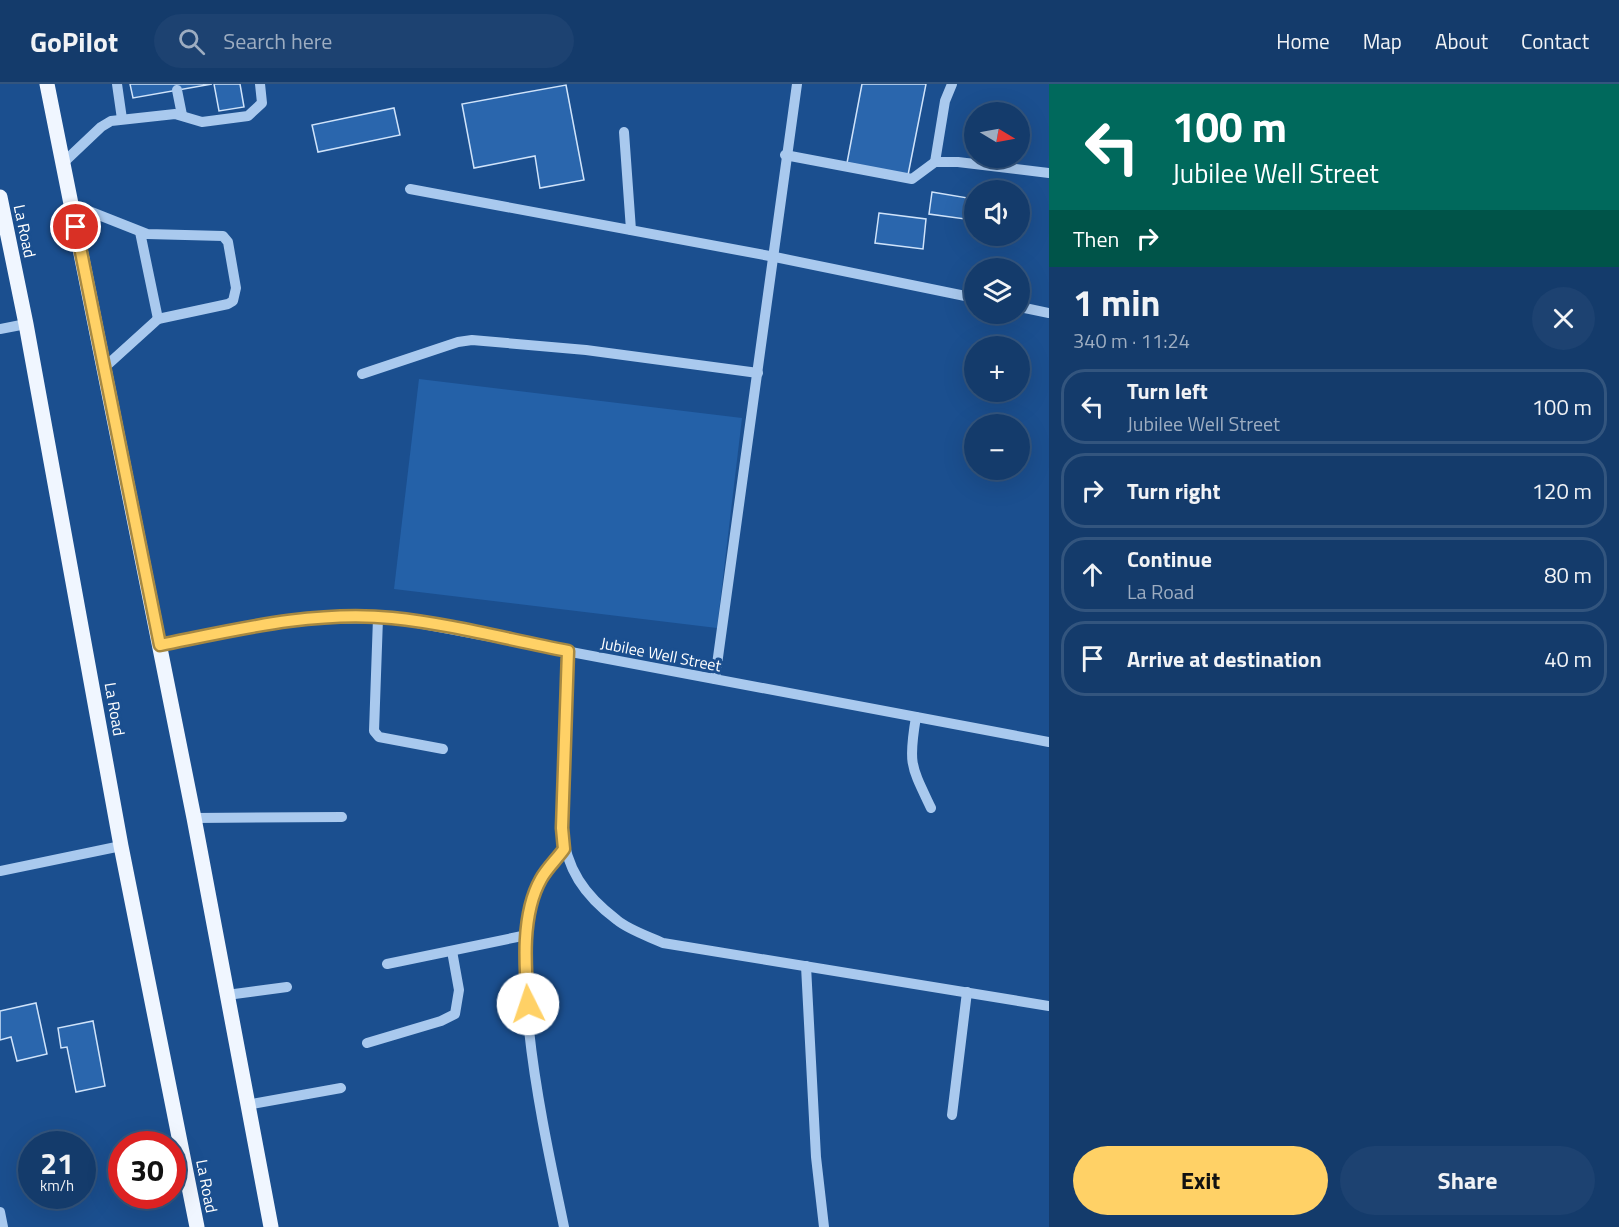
<!DOCTYPE html>
<html lang="en">
<head>
<meta charset="utf-8">
<style>
	body { margin:0; font-family:"Titillium Web",sans-serif; background:#1d4271; color:#f1f3f6; height:100vh; display:flex; flex-direction:column; font-size:22px; white-space:nowrap }
	* { box-sizing:border-box; margin:0 }
	p { font-size:20px; color:#9dadc1 }
	.icon { flex:none; width:33px; height:33px; fill:none; stroke:currentColor; stroke-width:2; stroke-linecap:round; stroke-linejoin:round }
	.map { position:relative; flex:1; overflow:hidden }
	.panel { display:flex; flex-direction:column; background:#143b6b; width:570px }
	.panel>* { flex:none }
	.hud { background:#00695c; color:#fff; overflow:hidden }
	.needle { width:39px; rotate:100deg }
	.controls { position:absolute; left:964px; top:18px; display:grid; gap:12px }
	.controls a { display:grid; place-items:center; width:66px; height:66px; border-radius:50%; background:#143b6b; box-shadow:0 6px 24px #0002,0 0 0 2px #33557e; font-size:30px }
	.speed { position:absolute; left:18px; top:1047px; display:flex; gap:12px; font-size:30px; font-weight:700; text-align:center }
	.speed>* { display:grid; place-content:center; width:78px; height:78px; border-radius:50%; background:#143b6b; box-shadow:0 6px 24px #0002,0 0 0 2px #33557e; line-height:1 }
	.speed small { font-size:15px; font-weight:400 }
	.speed .limit { border:9px solid #d22; background:#fff; color:#111 }
	.pin { position:absolute; display:grid; place-items:center; width:51px; height:51px; color:#fff; margin:-26px; border:3px solid #fff; border-radius:50%; box-shadow:0 2px 6px #0007 }
	.me { position:absolute; width:66px; margin:-33px; rotate:356deg; stroke-linejoin:round; filter:drop-shadow(0 0 4px #0008) }
	.turn { display:flex; align-items:center; gap:21px; height:126px; padding:0 24px; font-size:27px }
	.turn .icon { width:78px; height:78px; stroke-width:2.5 }
	.turn b { display:block; font-size:42px; line-height:51px }
	.then { display:flex; align-items:center; height:57px; padding:0 24px; background:#0003; gap:12px; font-size:22px }
	.round { display:grid; place-items:center; flex:none; width:63px; height:63px; border-radius:32px; background:#1d4271 }
	.head { display:flex; align-items:center; justify-content:space-between; height:102px; padding:0 24px }
	h1 { font-size:36px; font-weight:700; line-height:45px }
	.cta { display:flex; gap:12px; margin-top:auto; padding:12px 24px }
	.cta a { flex:1; height:69px; border-radius:36px; background:#ffd166; color:#111; font-size:24px; font-weight:700; line-height:69px; text-align:center }
	.cta a+a { background:#1d4271; color:#f1f3f6 }
	ul { padding:0; list-style:none }
	li { display:flex; align-items:center; gap:18px; height:75px; margin:0 12px 9px; padding:0 12px; border:3px solid #33557e; border-radius:24px }
	li div { flex:1 }
	li b { display:block; font-size:22px }
	li em { font-style:normal }
	header { display:flex; align-items:center; gap:36px; box-sizing:border-box; height:84px; padding:0 30px; background:#143b6b; border-bottom:2px solid #33557e }
	header strong { font-size:28px }
	nav { display:flex; gap:33px; margin-inline-start:auto; font-size:21px }
	.search { width:420px; height:54px; background:#1d4271; display:flex; align-items:center; gap:15px; box-sizing:border-box; padding:0 21px; border-radius:33px; color:#9dadc1; font-size:22px }
	main { display:flex; flex:1; min-height:0 }
	.map>svg:first-child { display:block }
	.pitch { fill:#2461a8 }
	.building { fill:#2a66ad; stroke:#cfe3fa; stroke-width:1.5 }
	.lines { fill:none; stroke-linecap:round; stroke-linejoin:round }
	.minor { stroke:#a9c9ee; stroke-width:10 }
	.major { stroke:#f0f6ff; stroke-width:15 }
	.route-casing { stroke:#a68842; stroke-width:15 }
	.route { stroke:#ffd166; stroke-width:10 }
	.labels { text-anchor:middle; stroke-width:6; stroke-linejoin:round; paint-order:stroke }
	.street-label { font-size:16px; fill:#fff; stroke:#1b4f8f }
</style>
</head>
<body>
<header>
<strong>GoPilot</strong>
<div class="search"><svg class="icon" aria-label="search" viewBox="0 0 24 24"><circle cx="10" cy="10" r="6"/><path d="M15 15l6 6"/></svg>Search here</div>
<nav><a>Home</a><a>Map</a><a>About</a><a>Contact</a></nav>
</header>
<main>
<div class="map">
<svg width="1049" height="1143" viewBox="0 0 1049 1143">
	<rect width="100%" height="100%" fill="#1b4f8f"/>
	<polygon class="pitch" points="419,295 742,334 717,544 394,505"/>
	<g class="building">
		<polygon points="130,0 212,0 133,14"/>
		<polygon points="214,0 240,0 244,23 219,27"/>
		<polygon points="862,0 926,0 908,91 847,79"/>
		<polygon points="566,1 584,96 540,104 535,72 474,84 462,20"/>
		<polygon points="394,24 400,51 318,68 312,41"/>
		<polygon points="932,108 968,114 965,135 929,130"/>
		<polygon points="879,129 926,135 923,165 875,159"/>
		<polygon points="36,919 47,970 17,977 11,953 0,956 0,927"/>
		<polygon points="93,937 105,1002 76,1008 67,963 61,964 58,944"/>
	</g>
	<g class="lines">
		<g class="minor">
			<polyline points="117,0 122,35"/>
			<polyline points="177,6 182,31"/>
			<polyline points="624,48 631,146"/>
			<polyline points="785,71 912,95 935,78 958,78 1049,89"/>
			<polyline points="935,78 945,17 952,0"/>
			<polyline points="63,79 101,43 111,37 175,30 202,38 248,32 262,19 260,0"/>
			<polyline points="410,105 775,173 975,214"/>
			<polyline points="71,120 147,150 223,152 228,158 236,204 233,217 228,220 158,235 105,283"/>
			<polyline points="140,148 158,235"/>
			<polyline points="1020,223 1049,229"/>
			<polyline points="0,245 26,240"/>
			<polyline points="362,290 458,258 472,256 586,266 758,289"/>
			<polyline points="378,534 374,647 379,653 443,665"/>
			<polyline points="160,561 248,543 311,535 391,534 1049,658"/>
			<path d="M568 567 562 744C566 785 584 811 617 836 629 846 648 852 663 859L1049 922"/>
			<polyline points="715,595 797,0"/>
			<path d="M916 633C908 680 911 682 931 724"/>
			<polyline points="194,734 342,733"/>
			<polyline points="0,787 121,762"/>
			<polyline points="387,880 527,851"/>
			<polyline points="806,882 816,1073 824,1143"/>
			<polyline points="227,911 287,903"/>
			<polyline points="367,959 441,937 455,930 459,906 452,867"/>
			<polyline points="246,1021 341,1004"/>
			<polyline points="952,1031 967,908"/>
			<polyline points="0,1128 3,1143"/>
			<path d="M564 1143C548 1064 500 864 542 794 548 784 557 775 564 765"/>
		</g>
		<g class="major">
			<polyline points="47,0 194,734 271,1143"/>
			<polyline points="0,113 26,240 121,762 197,1143"/>
		</g>
	</g>
	<g class="lines">
		<defs>
			<path id="route" d="M76 143 160 561C235 546 315 526 392 534 451 540 510 556 568 567L562 744 564 765C557 775 547 784 541 795 521 830 525 882 528 920"/>
		</defs>
		<use href="#route" class="route-casing"/>
		<use href="#route" class="route"/>
	</g>
	<g class="labels">
		<g class="street-label">
			<text transform="translate(25 147) rotate(78)" y="6">La Road</text>
			<text transform="translate(661 570) rotate(11)" y="6">Jubilee Well Street</text>
			<text transform="translate(115 625) rotate(80)" y="6">La Road</text>
			<text transform="translate(207 1102) rotate(79)" y="6">La Road</text>
		</g>
	</g>
</svg>
<div class="controls">
<a><svg class="needle" viewBox="-14 -14 28 28"><path d="M0-13l5 13h-10z" fill="#e53935"/><path d="M0 13l5-13h-10z" fill="#9dadc1"/></svg></a>
<a><svg class="icon" aria-label="sound" viewBox="0 0 24 24"><path d="M4 9h4l5-4v14l-5-4H4zM17 9q2 3 0 6"/></svg></a>
<a><svg class="icon" aria-label="layers" viewBox="0 0 24 24"><path d="M12 4l9 5-9 5-9-5zM3 14l9 5 9-5"/></svg></a>
<a>+</a>
<a>−</a>
</div>
<div class="speed"><div>21<small>km/h</small></div><div class="limit">30</div></div>
<div class="pin" style="left:76px;top:143px;background:#d93025"><svg class="icon" aria-label="arrive" viewBox="0 0 24 24"><path d="M6 21V4h12l-3 4 3 4H6"/></svg></div>
<svg class="me" style="left:528px;top:920px" viewBox="-20 -20 40 40"><circle r="19" fill="#fff"/><path d="M0-13L10 11 0 6-10 11z" fill="#ffd166"/></svg>
</div>
<section class="panel">
<div class="hud">
<div class="turn"><svg class="icon" aria-label="left" viewBox="0 0 24 24"><path d="M17 20v-9H6M10 6l-5 5 5 5"/></svg><div><b>100 m</b>Jubilee Well Street</div></div>
<div class="then">Then<svg class="icon" aria-label="right" viewBox="0 0 24 24"><path d="M7 20v-9h11M14 6l5 5-5 5"/></svg></div>
</div>
<div class="head"><div><h1>1 min</h1><p>340 m · 11:24</p></div><a class="round"><svg class="icon" aria-label="close" viewBox="0 0 24 24"><path d="M6 6l12 12M18 6L6 18"/></svg></a></div>
<ul>
<li><svg class="icon" aria-label="left" viewBox="0 0 24 24"><path d="M17 20v-9H6M10 6l-5 5 5 5"/></svg><div><b>Turn left</b><p>Jubilee Well Street</p></div><em>100 m</em></li>
<li><svg class="icon" aria-label="right" viewBox="0 0 24 24"><path d="M7 20v-9h11M14 6l5 5-5 5"/></svg><div><b>Turn right</b></div><em>120 m</em></li>
<li><svg class="icon" aria-label="ahead" viewBox="0 0 24 24"><path d="M12 20V5M6 11l6-6 6 6"/></svg><div><b>Continue</b><p>La Road</p></div><em>80 m</em></li>
<li><svg class="icon" aria-label="arrive" viewBox="0 0 24 24"><path d="M6 21V4h12l-3 4 3 4H6"/></svg><div><b>Arrive at destination</b></div><em>40 m</em></li>
</ul>
<div class="cta"><a>Exit</a><a>Share</a></div>
</section>
</main>
</body>
</html>
